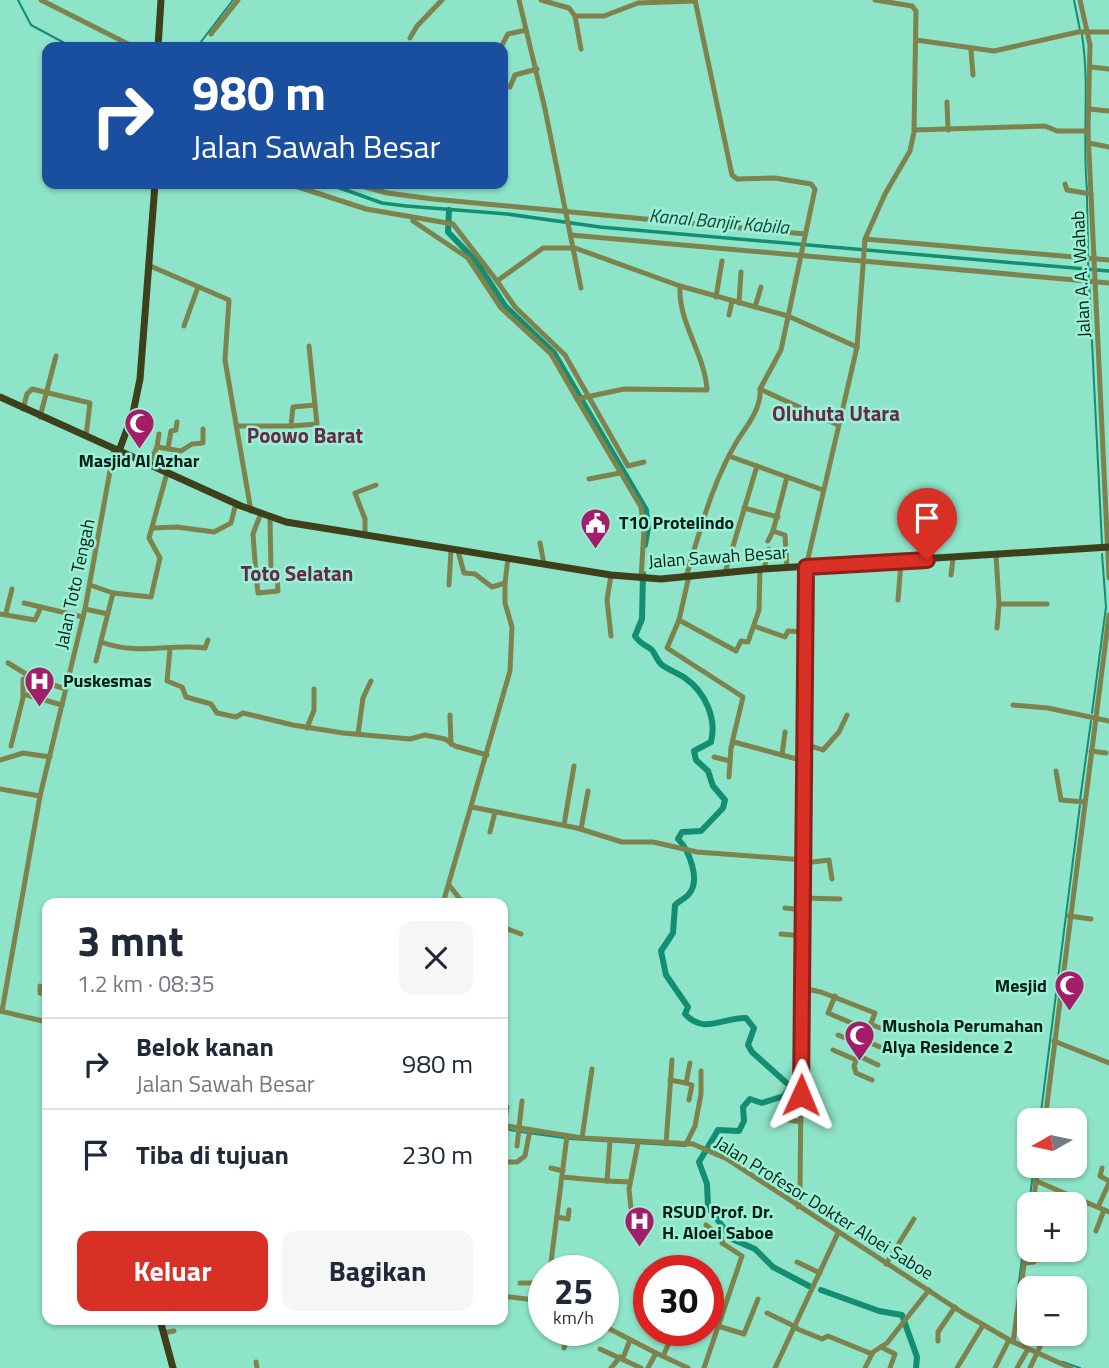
<!DOCTYPE html>
<html lang="id">
<head>
<meta charset="utf-8">
<style>
	body { margin:0; font-family:"Titillium Web",sans-serif; background:#f6f6f7; color:#1f2937; height:100vh; display:flex; flex-direction:column; font-size:26px; white-space:nowrap }
	* { box-sizing:border-box; margin:0 }
	p { font-size:23px; color:#747a83 }
	.icon { flex:none; width:38px; height:38px; fill:none; stroke:currentColor; stroke-width:2; stroke-linecap:round; stroke-linejoin:round }
	.map { position:relative; flex:1; overflow:hidden }
	.sheet { position:absolute; left:42px; top:898px; width:466px; height:427px; display:flex; flex-direction:column; background:#fff; border-radius:14px; box-shadow:0 2px 5px #0004 }
	.sheet>* { flex:none }
	.top-card { position:absolute; left:42px; top:42px; width:466px; height:147px; border-radius:14px; box-shadow:0 2px 5px #0004; background:#1a4fa0; color:#fff; overflow:hidden }
	.needle { width:46px; rotate:261deg }
	.controls { position:absolute; left:1017px; top:1108px; display:grid; gap:14px }
	.controls a { display:grid; place-items:center; width:70px; height:70px; border-radius:14px; background:#fff; box-shadow:0 2px 5px #0004; font-size:35px }
	.speed { position:absolute; left:528px; top:1255px; display:flex; gap:14px; font-size:35px; font-weight:700; text-align:center }
	.speed>* { display:grid; place-content:center; width:91px; height:91px; border-radius:50%; background:#fff; box-shadow:0 2px 5px #0004; line-height:1 }
	.speed small { font-size:18px; font-weight:400 }
	.speed .limit { border:10px solid #d22; background:#fff; color:#111 }
	.pin { position:absolute; display:grid; place-items:center; width:60px; height:60px; color:#fff; margin:-72px -30px; border-radius:50% 50% 50% 0; rotate:-45deg; box-shadow:0 0 7px #0007 }
	.pin .icon { rotate:45deg }
	.me { position:absolute; width:77px; margin:-38px; rotate:1deg; stroke-linejoin:round; filter:drop-shadow(0 0 5px #0008) }
	.turn { display:flex; align-items:center; gap:24px; height:147px; padding:0 35px; font-size:32px }
	.turn .icon { width:91px; height:91px; stroke-width:2.5 }
	.turn b { display:block; font-size:49px; line-height:60px }
	.round { display:grid; place-items:center; flex:none; width:74px; height:74px; border-radius:14px; background:#f6f6f7 }
	.head { display:flex; align-items:center; justify-content:space-between; height:119px; padding:0 35px }
	h1 { font-size:42px; font-weight:700; line-height:52px }
	.cta { display:flex; gap:14px; margin-top:auto; padding:14px 35px }
	.cta a { flex:1; height:80px; border-radius:14px; background:#d93025; color:#fff; font-size:28px; font-weight:700; line-height:80px; text-align:center }
	.cta a+a { background:#f6f6f7; color:#1f2937 }
	ul { padding:0; list-style:none }
	li { display:flex; align-items:center; gap:21px; height:91px; padding:0 35px; border-top:2px solid #e0e1e3 }
	li div { flex:1 }
	li b { display:block; font-size:26px }
	li em { font-style:normal }
	.map>svg:first-child { display:block }
	.lines { fill:none; stroke-linecap:round; stroke-linejoin:round }
	.stream { stroke:#138e73; stroke-width:2 }
	.canal { stroke:#138e73; stroke-width:3.5 }
	.river { stroke:#138e73; stroke-width:6 }
	.minor { stroke:#7e834d; stroke-width:5 }
	.major { stroke:#3e401b; stroke-width:7 }
	.route-casing { stroke:#8d1f18; stroke-width:18 }
	.route { stroke:#d93025; stroke-width:12 }
	.labels { text-anchor:middle; stroke-width:5; stroke-linejoin:round; paint-order:stroke }
	.street-label { font-size:18px; fill:#021d16; stroke:#9af1d6 }
	.poi-label { font-size:18px; font-weight:bold; fill:#021d16; stroke:#9af1d6; text-anchor:start }
	.water-label { font-size:19px; font-style:italic; fill:#1a483c; stroke:#9af1d6 }
	.quarter-label { font-size:21px; font-weight:bold; fill:#692848; stroke:#9af1d6 }
</style>
</head>
<body>
<div class="map">
<svg width="1109" height="1368" viewBox="0 0 1109 1368">
	<rect width="100%" height="100%" fill="#8de4c9"/>
	<g class="lines">
		<g class="stream">
			<polyline points="18,0 31,25 72,47"/>
			<polyline points="1074,0 1080,30"/>
			<path d="M1082 35C1090 86 1082 138 1087 190"/>
			<polyline points="197,47 233,0"/>
			<polyline points="1087,196 1088,255"/>
			<polyline points="1088,261 1102,544"/>
			<polyline points="1092,713 1106,607 1102,554"/>
			<polyline points="1080,800 1091,721"/>
			<polyline points="1040,1120 1080,805"/>
			<polyline points="502,1128 515,1131"/>
			<polyline points="521,1132 564,1138"/>
			<polyline points="569,1139 686,1146"/>
			<polyline points="1018,1289 1034,1166"/>
			<polyline points="1063,1362 1080,1368"/>
		</g>
		<polyline class="canal" points="329,184 382,203 406,206 507,214 600,227 1109,271"/>
		<g class="river">
			<polyline points="449,210 448,232 476,261 505,306 554,353 646,510 648,528 645,545"/>
			<path d="M643 574 642 619 635 636C640 644 646 645 652 650 655 654 657 660 661 664 668 670 678 673 685 678 705 692 717 718 711 742L694 751 696 760 708 771 713 786 725 800 723 808 701 831 682 832 678 839C689 850 701 880 689 894 686 898 679 901 675 905L673 933 661 951 666 975 688 1007 685 1014C704 1035 724 1017 746 1018L754 1028 748 1045 752 1052 790 1086 784 1096 762 1103 750 1099 743 1107 744 1121 739 1131 718 1130 699 1162 707 1184 708 1207 732 1239 755 1249 773 1267 809 1286"/>
			<polyline points="821,1290 879,1311 902,1315 917,1357 916,1368"/>
		</g>
		<g class="minor">
			<polyline points="41,0 134,47"/>
			<polyline points="519,0 545,109 581,288"/>
			<polyline points="541,0 569,8 575,16 604,16 638,3 695,1"/>
			<polyline points="1080,0 1090,45 1088,131 1109,578"/>
			<polyline points="575,16 581,49"/>
			<polyline points="211,34 238,0"/>
			<polyline points="410,38 417,26 442,0"/>
			<polyline points="916,40 994,51 1078,32 1109,32"/>
			<polyline points="315,47 315,46"/>
			<polyline points="501,47 508,34 526,30"/>
			<polyline points="971,50 973,75"/>
			<polyline points="1091,67 1109,69"/>
			<polyline points="502,85 510,87 515,75 537,69"/>
			<polyline points="947,102 948,130"/>
			<polyline points="1089,109 1109,111"/>
			<polyline points="915,130 1045,126 1057,131 1088,131"/>
			<polyline points="1089,143 1109,147"/>
			<polyline points="289,184 366,209 453,224 497,281"/>
			<polyline points="355,184 387,193 433,199 805,234"/>
			<polyline points="1065,184 1067,190 1091,194"/>
			<polyline points="413,221 468,258 501,308 551,354 577,399"/>
			<polyline points="571,235 1109,283"/>
			<polyline points="865,239 1109,260"/>
			<polyline points="148,265 229,300 225,360 251,511"/>
			<polyline points="716,297 722,261"/>
			<polyline points="739,303 741,272"/>
			<polyline points="755,307 761,287"/>
			<polyline points="729,315 732,301"/>
			<polyline points="184,326 198,287"/>
			<polyline points="760,389 838,425"/>
			<polyline points="23,409 27,394 32,389 90,403 86,436"/>
			<polyline points="40,417 56,356"/>
			<polyline points="237,426 291,426 293,407 315,405 309,346"/>
			<polyline points="291,426 317,424 315,405"/>
			<polyline points="157,447 159,434"/>
			<polyline points="168,448 171,431 176,430 177,422"/>
			<polyline points="729,456 823,490"/>
			<polyline points="644,462 628,466 565,355 515,307 497,281 543,248 575,248 680,286 788,316 857,347"/>
			<polyline points="149,465 157,447 181,451 192,444 203,443 203,429"/>
			<polyline points="589,479 620,473"/>
			<polyline points="744,508 778,517"/>
			<polyline points="261,513 253,534 256,575 271,573"/>
			<polyline points="152,528 177,527 214,532 231,523 236,503"/>
			<polyline points="365,536 365,519 355,493 376,485"/>
			<polyline points="768,541 773,531"/>
			<polyline points="540,543 544,564"/>
			<polyline points="458,551 464,573 475,574 492,587 505,583"/>
			<polyline points="996,555 999,604 1047,604"/>
			<polyline points="787,568 785,535 773,531 787,477"/>
			<polyline points="764,569 769,549"/>
			<polyline points="725,573 757,466"/>
			<polyline points="256,575 258,593 278,591 277,574 271,573 270,517"/>
			<polyline points="951,575 953,559"/>
			<polyline points="689,576 679,620 667,648 743,697 732,743"/>
			<path d="M686 577C700 531 713 479 739 438 748 425 762 406 760 389L781 350 815 189 811 184 775 178 737 179 732 175 695 0"/>
			<path d="M641 579 644 530 641 507 577 399 624 389 707 390C705 354 678 323 680 286"/>
			<polyline points="90,585 113,593 96,661"/>
			<polyline points="449,585 451,550"/>
			<polyline points="113,593 151,597 160,558 149,538 167,473"/>
			<polyline points="898,600 901,562"/>
			<polyline points="24,603 83,617"/>
			<polyline points="85,609 108,614"/>
			<polyline points="6,613 12,589"/>
			<polyline points="0,614 35,620 41,607"/>
			<polyline points="679,620 736,651 741,641 748,642 759,610 760,569"/>
			<polyline points="754,626 785,637 788,631 805,632"/>
			<polyline points="997,628 999,604"/>
			<polyline points="611,636 607,600 611,575"/>
			<path d="M101 642C139 656 170 643 205 648L208 640"/>
			<polyline points="170,649 167,681 182,687 186,697 211,704 217,713 236,717 243,713 293,725 343,733 410,739 425,735 445,739 455,746 487,755"/>
			<polyline points="8,663 36,680 66,689"/>
			<polyline points="23,694 62,705"/>
			<polyline points="1013,705 1048,708 1109,721"/>
			<polyline points="450,715 451,744"/>
			<polyline points="307,728 314,710 314,689"/>
			<polyline points="358,734 363,698 371,681"/>
			<polyline points="805,744 823,750 839,732 847,715"/>
			<polyline points="11,746 23,698 23,679 32,676"/>
			<polyline points="1091,751 1106,753"/>
			<polyline points="782,755 785,732"/>
			<polyline points="714,757 730,761"/>
			<polyline points="0,760 23,753 50,757"/>
			<polyline points="1056,771 1061,800 1084,802"/>
			<polyline points="729,777 731,747 734,742 804,761"/>
			<polyline points="0,789 40,796"/>
			<polyline points="472,807 577,828 622,842 653,842 697,852 804,860"/>
			<polyline points="564,825 574,766"/>
			<polyline points="581,829 588,791"/>
			<polyline points="490,832 495,812"/>
			<polyline points="804,863 829,860 832,879"/>
			<polyline points="449,885 463,903"/>
			<polyline points="803,898 840,899"/>
			<polyline points="443,903 510,671 512,627 505,603 505,583 508,558"/>
			<polyline points="785,908 803,910"/>
			<polyline points="1069,916 1091,919"/>
			<polyline points="502,927 521,934"/>
			<polyline points="781,934 803,936"/>
			<polyline points="40,986 40,993 47,995"/>
			<polyline points="802,988 821,992 875,1013 854,1066 856,1073 872,1080"/>
			<polyline points="835,996 828,1013 868,1030"/>
			<polyline points="0,1011 47,1022"/>
			<polyline points="2,1011 40,796 85,609 114,449"/>
			<polyline points="870,1024 888,1031"/>
			<polyline points="838,1035 862,1045"/>
			<polyline points="864,1040 882,1048"/>
			<polyline points="1054,1041 1109,1063"/>
			<polyline points="833,1050 856,1060"/>
			<polyline points="857,1055 878,1065"/>
			<polyline points="670,1080 686,1083 690,1063"/>
			<polyline points="686,1083 692,1085 689,1100"/>
			<polyline points="777,1118 801,1122"/>
			<polyline points="1045,1120 1109,615"/>
			<polyline points="502,1125 582,1138 693,1144 727,1159 963,1313 1013,1342 1071,1368"/>
			<polyline points="504,1125 507,1107"/>
			<polyline points="582,1138 592,1069"/>
			<polyline points="502,1140 503,1162"/>
			<polyline points="666,1144 672,1060"/>
			<polyline points="686,1144 695,1126 701,1094 701,1071"/>
			<polyline points="517,1146 522,1101"/>
			<polyline points="502,1162 517,1162 525,1156 530,1130"/>
			<polyline points="551,1168 563,1171"/>
			<polyline points="1102,1168 1100,1176 1109,1181"/>
			<polyline points="562,1177 607,1181 610,1141"/>
			<polyline points="607,1181 630,1182"/>
			<polyline points="1036,1181 1109,1212"/>
			<polyline points="1033,1204 1038,1166"/>
			<polyline points="798,1207 800,1192 806,567 857,347 865,239 885,194 910,151 914,132 916,11 912,6 875,0"/>
			<polyline points="1098,1207 1109,1183"/>
			<polyline points="631,1208 629,1189 638,1143"/>
			<polyline points="557,1217 568,1219 569,1210"/>
			<polyline points="1096,1231 1104,1210"/>
			<polyline points="797,1262 820,1273"/>
			<polyline points="1024,1263 1034,1262 1038,1250"/>
			<polyline points="886,1264 914,1219"/>
			<polyline points="550,1270 567,1136"/>
			<polyline points="520,1283 544,1283"/>
			<polyline points="502,1296 544,1301"/>
			<polyline points="767,1313 796,1327"/>
			<polyline points="1017,1313 1029,1318"/>
			<polyline points="709,1314 721,1318"/>
			<polyline points="604,1326 656,1353"/>
			<polyline points="718,1326 744,1334 758,1299"/>
			<polyline points="795,1328 822,1339 828,1336 872,1354"/>
			<polyline points="692,1330 699,1333"/>
			<polyline points="163,1333 174,1331"/>
			<polyline points="938,1341 938,1332 955,1307"/>
			<polyline points="1013,1342 1029,1230"/>
			<polyline points="881,1347 895,1354 890,1368"/>
			<polyline points="564,1348 569,1330"/>
			<polyline points="600,1349 641,1368"/>
			<polyline points="663,1356 675,1330"/>
			<polyline points="623,1358 630,1340"/>
			<polyline points="256,1362 257,1368"/>
			<polyline points="611,1368 620,1357"/>
			<polyline points="648,1368 656,1353 688,1368"/>
			<polyline points="704,1368 742,1256 722,1243 723,1239 706,1225"/>
			<polyline points="775,1368 838,1233"/>
			<polyline points="865,1368 873,1352 887,1343 929,1290"/>
			<polyline points="957,1368 983,1325"/>
			<polyline points="995,1368 1009,1340"/>
			<polyline points="1017,1368 1028,1349"/>
			<polyline points="1030,1368 1046,1334"/>
		</g>
		<g class="major">
			<polyline points="158,47 161,0"/>
			<polyline points="0,397 241,506 286,522 611,575 661,579 763,569 1109,547"/>
			<polyline points="119,451 133,413 140,379 155,184"/>
			<polyline points="160,1320 173,1368"/>
		</g>
	</g>
	<g class="lines">
		<defs>
			<polyline id="route" points="801,1095 806,567 927,560"/>
		</defs>
		<use href="#route" class="route-casing"/>
		<use href="#route" class="route"/>
	</g>
	<defs>
		<symbol id="mosque-pin" viewBox="-11 -11 22 30"><path d="M0 17L-7.5 6A9.5 9.5 0 1 1 7.5 6Z" fill="#a41d68" stroke="#9af1d6"/><path d="M3.5-4.9A6 6 0 1 0 3.5 4.9A5 5 0 1 1 3.5-4.9Z" fill="#fff"/></symbol>
		<symbol id="civic-pin" viewBox="-11 -11 22 30"><path d="M0 17L-7.5 6A9.5 9.5 0 1 1 7.5 6Z" fill="#a41d68" stroke="#9af1d6"/><path d="M-.6-6.5H3V-4.5H.6V-3L4-1V1h2V6H-6V1h2V-1L-.6-3ZM-1.2 2.5V6h2.4V2.5Z" fill="#fff"/></symbol>
		<symbol id="hospital-pin" viewBox="-11 -11 22 30"><path d="M0 17L-7.5 6A9.5 9.5 0 1 1 7.5 6Z" fill="#a41d68" stroke="#9af1d6"/><path d="M-5-5h3v3.5h4V-5h3V5h-3V1.5h-4V5h-3Z" fill="#fff"/></symbol>
	</defs>
	<g fill-rule="evenodd">
		<use href="#mosque-pin" x="122" y="406" width="35" height="47"/>
		<use href="#civic-pin" x="578" y="506" width="35" height="47"/>
		<use href="#hospital-pin" x="22" y="664" width="35" height="47"/>
		<use href="#mosque-pin" x="1052" y="968" width="35" height="47"/>
		<use href="#mosque-pin" x="842" y="1018" width="35" height="47"/>
		<use href="#hospital-pin" x="622" y="1204" width="35" height="47"/>
	</g>
	<g class="labels">
		<g class="street-label">
			<text transform="translate(1081 274) rotate(-93)" y="6">Jalan A.A. Wahab</text>
			<text transform="translate(718 557) rotate(-4)" y="6">Jalan Sawah Besar</text>
			<text transform="translate(75 584) rotate(-78)" y="6">Jalan Toto Tengah</text>
			<text transform="translate(824 1208) rotate(32)" y="6">Jalan Profesor Dokter Aloei Saboe</text>
		</g>
		<g class="poi-label">
			<text x="139" y="467" text-anchor="middle">Masjid Al Azhar</text>
			<text x="619" y="529">T10 Protelindo</text>
			<text x="63" y="687">Puskesmas</text>
			<text x="1047" y="992" text-anchor="end">Mesjid</text>
			<text x="882" y="1032">Mushola Perumahan<tspan x="882" dy="21">Alya Residence 2</tspan></text>
			<text x="662" y="1218">RSUD Prof. Dr.<tspan x="662" dy="21">H. Aloei Saboe</tspan></text>
		</g>
		<g class="water-label">
			<text transform="translate(719 221) rotate(5)" y="7">Kanal Banjir Kabila</text>
		</g>
		<g class="quarter-label">
			<text x="836" y="421">Oluhuta Utara</text>
			<text x="305" y="443">Poowo Barat</text>
			<text x="297" y="581">Toto Selatan</text>
		</g>
	</g>
</svg>
<div class="controls">
<a><svg class="needle" viewBox="-14 -14 28 28"><path d="M0-13l5 13h-10z" fill="#e53935"/><path d="M0 13l5-13h-10z" fill="#747a83"/></svg></a>
<a>+</a>
<a>−</a>
</div>
<div class="speed"><div>25<small>km/h</small></div><div class="limit">30</div></div>
<div class="pin" style="left:927px;top:560px;background:#d93025"><svg class="icon" aria-label="arrive" viewBox="0 0 24 24"><path d="M6 21V4h12l-3 4 3 4H6"/></svg></div>
<svg class="me" style="left:801px;top:1095px" viewBox="-20 -20 40 40"><path d="M0-17L14 15 0 8-14 15z" fill="#d93025" stroke="#fff" stroke-width="4"/></svg>
<div class="top-card">
<div class="turn"><svg class="icon" aria-label="right" viewBox="0 0 24 24"><path d="M7 20v-9h11M14 6l5 5-5 5"/></svg><div><b>980 m</b>Jalan Sawah Besar</div></div>
</div>
<section class="sheet">
<div class="head"><div><h1>3 mnt</h1><p>1.2 km · 08:35</p></div><a class="round"><svg class="icon" aria-label="close" viewBox="0 0 24 24"><path d="M6 6l12 12M18 6L6 18"/></svg></a></div>
<ul>
<li><svg class="icon" aria-label="right" viewBox="0 0 24 24"><path d="M7 20v-9h11M14 6l5 5-5 5"/></svg><div><b>Belok kanan</b><p>Jalan Sawah Besar</p></div><em>980 m</em></li>
<li><svg class="icon" aria-label="arrive" viewBox="0 0 24 24"><path d="M6 21V4h12l-3 4 3 4H6"/></svg><div><b>Tiba di tujuan</b></div><em>230 m</em></li>
</ul>
<div class="cta"><a>Keluar</a><a>Bagikan</a></div>
</section>
</div>
</body>
</html>
